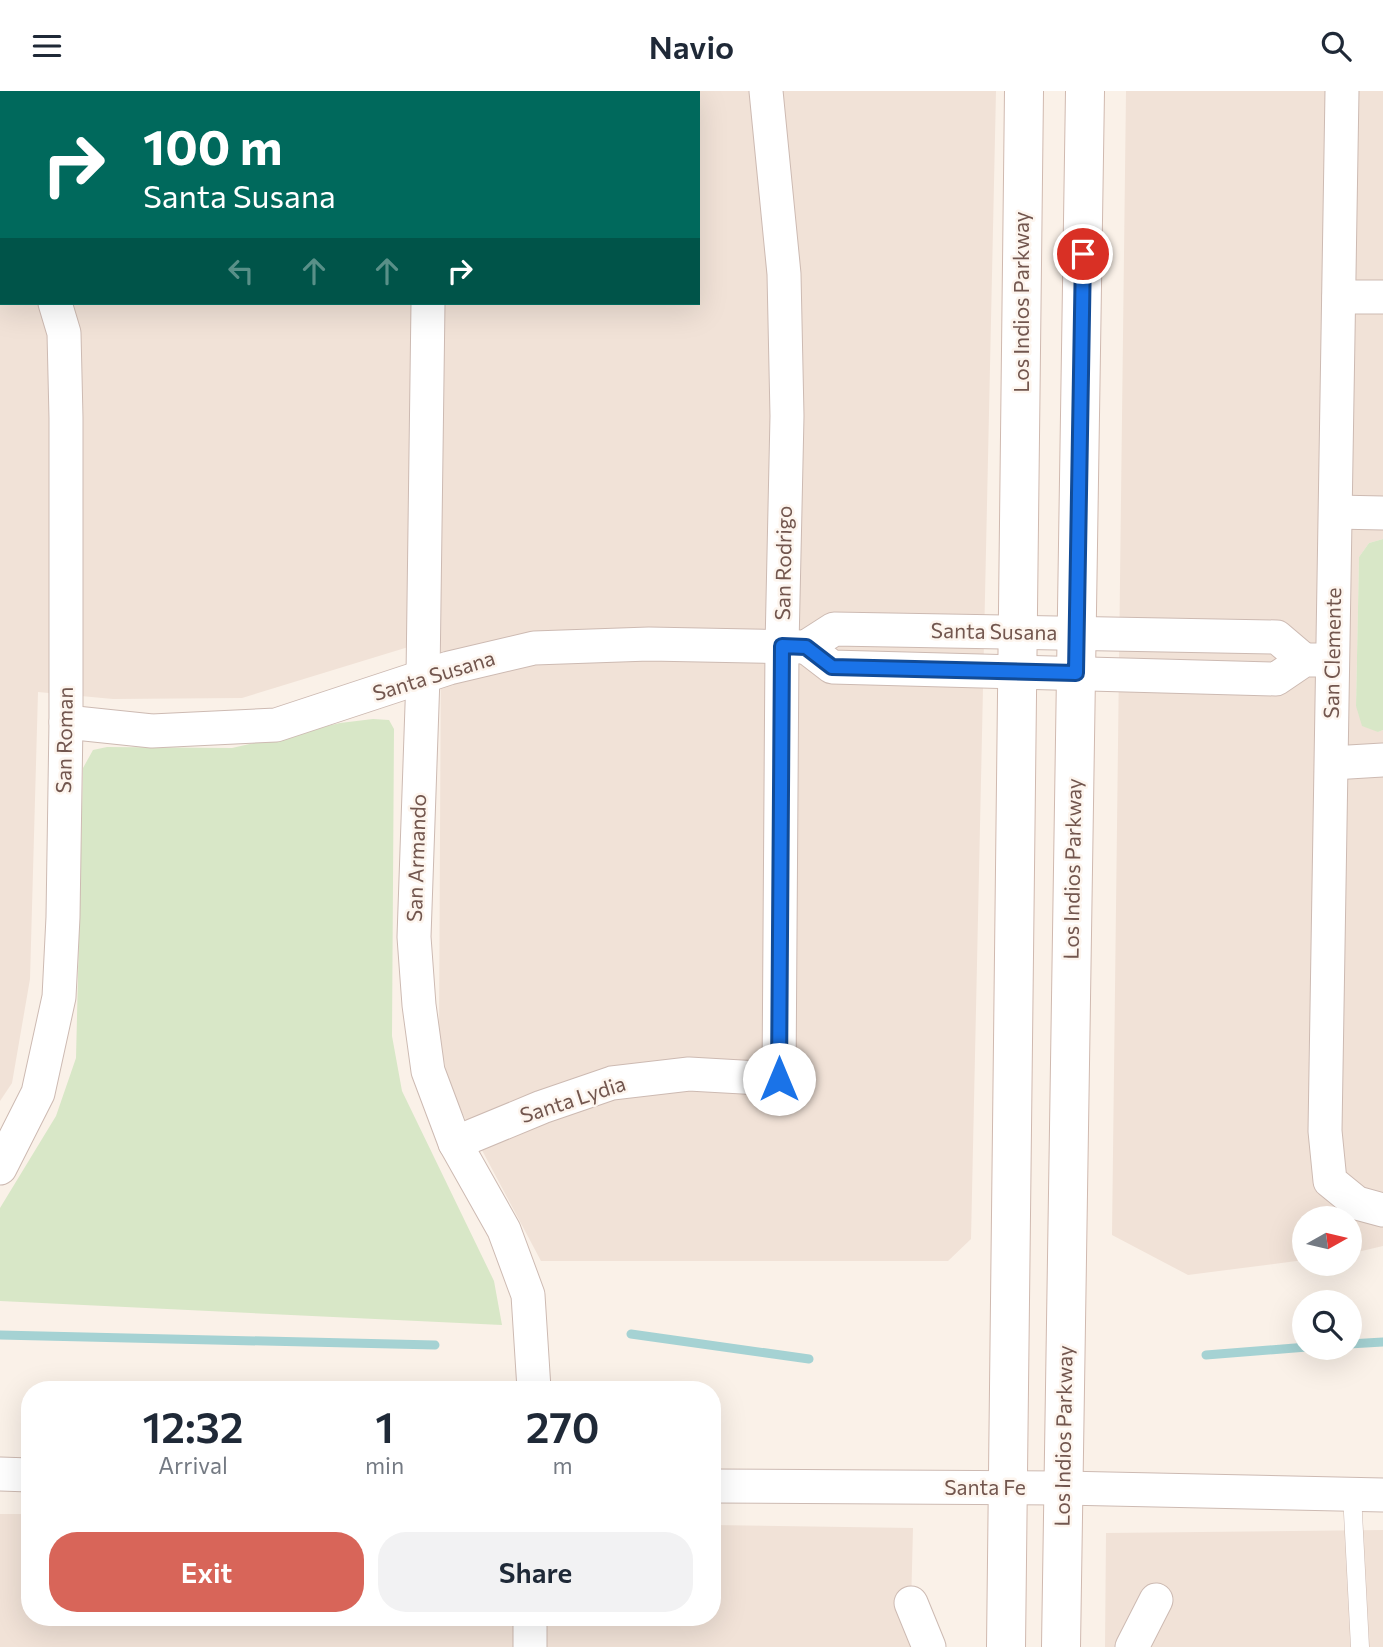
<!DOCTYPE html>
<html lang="en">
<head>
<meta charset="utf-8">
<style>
	body { margin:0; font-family:Commissioner,sans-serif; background:#f2f2f3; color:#1f2937; height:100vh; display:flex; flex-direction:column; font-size:26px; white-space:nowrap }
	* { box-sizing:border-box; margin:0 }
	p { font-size:23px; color:#747a83 }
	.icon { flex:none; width:38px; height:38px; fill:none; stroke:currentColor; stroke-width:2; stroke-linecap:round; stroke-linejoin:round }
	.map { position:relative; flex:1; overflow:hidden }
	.side { position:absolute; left:21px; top:1290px; width:700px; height:245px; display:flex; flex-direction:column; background:#fff; border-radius:28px; box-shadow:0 7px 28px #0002 }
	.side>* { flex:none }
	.banner { position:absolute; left:0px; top:0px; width:700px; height:214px; box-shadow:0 7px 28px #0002; background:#00695c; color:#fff; overflow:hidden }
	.needle { width:46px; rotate:82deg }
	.fabs { position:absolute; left:1292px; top:1115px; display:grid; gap:14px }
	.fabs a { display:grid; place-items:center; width:70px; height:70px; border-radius:50%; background:#fff; box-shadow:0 7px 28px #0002; font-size:35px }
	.pin { position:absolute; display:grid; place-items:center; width:60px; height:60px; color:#fff; margin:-30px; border:4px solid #fff; border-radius:50%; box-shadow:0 2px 7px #0007 }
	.me { position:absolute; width:77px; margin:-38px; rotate:0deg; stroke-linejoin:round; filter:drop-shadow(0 0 5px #0008) }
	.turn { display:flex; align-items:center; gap:24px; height:147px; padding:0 28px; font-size:32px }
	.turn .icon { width:91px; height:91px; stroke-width:2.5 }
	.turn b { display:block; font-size:49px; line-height:60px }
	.lanes { display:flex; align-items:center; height:66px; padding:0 28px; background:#0003; justify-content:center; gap:35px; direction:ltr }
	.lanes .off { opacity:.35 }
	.eta { display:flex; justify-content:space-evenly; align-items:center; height:119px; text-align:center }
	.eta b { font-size:42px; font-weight:600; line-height:49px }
	.cta { display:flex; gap:14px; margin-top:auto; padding:14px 28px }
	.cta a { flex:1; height:80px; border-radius:28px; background:#d86559; color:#fff; font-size:28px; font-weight:600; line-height:80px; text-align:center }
	.cta a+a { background:#f2f2f3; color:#1f2937 }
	header { display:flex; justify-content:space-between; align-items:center; height:91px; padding:0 28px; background:#fff; font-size:32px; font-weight:600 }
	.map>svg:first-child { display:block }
	.residential { fill:#f1e2d7; fill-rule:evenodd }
	.green { fill:#d8e7c7 }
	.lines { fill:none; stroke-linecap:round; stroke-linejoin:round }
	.stream { stroke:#a5d2d3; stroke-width:9 }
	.lane-casing { stroke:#cdbab2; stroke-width:19 }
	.street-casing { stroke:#cdbab2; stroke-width:35 }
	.secondary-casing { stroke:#d0b9af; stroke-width:40 }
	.lane { stroke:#fff; stroke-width:18 }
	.street { stroke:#fff; stroke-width:33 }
	.secondary { stroke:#fff; stroke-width:38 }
	.route-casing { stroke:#114b97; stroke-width:18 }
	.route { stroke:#1a73e8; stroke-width:12 }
	.labels { text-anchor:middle; stroke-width:5; stroke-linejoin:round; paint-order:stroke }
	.street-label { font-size:21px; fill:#72564e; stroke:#fdf5ee }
</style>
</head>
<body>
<header><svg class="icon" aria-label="menu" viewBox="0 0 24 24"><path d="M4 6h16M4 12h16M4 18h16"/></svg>Navio<svg class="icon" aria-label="search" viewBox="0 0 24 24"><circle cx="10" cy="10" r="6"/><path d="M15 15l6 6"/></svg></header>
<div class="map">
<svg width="1383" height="1556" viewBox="0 0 1383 1556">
	<rect width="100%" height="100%" fill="#faf1e8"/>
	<g class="residential">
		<path d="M0 0H996L971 1148 948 1170H541L451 1001 439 948 441 546 242 607 113 608 38 601 30 888 12 992 0 1010ZM2 2H698V212H2Z"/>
		<polygon points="1126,0 1383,0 1383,448 1369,452 1359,466 1356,615 1378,641 1383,639 1383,1155 1349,1163 1349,1127 1304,1127 1304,1169 1188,1184 1112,1144"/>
		<polygon points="0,1423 30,1423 30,1526 712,1526 712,1434 913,1437 910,1556 0,1556"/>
		<polygon points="1383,1439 1383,1556 1105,1556 1106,1442"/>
	</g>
	<g class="green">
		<polygon points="1383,448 1383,639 1378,641 1362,635 1356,615 1359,466 1369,452"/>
		<polygon points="373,628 389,629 394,638 392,945 402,1000 494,1190 502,1234 0,1210 0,1117 56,1025 76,967 83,677 93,659 107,656 232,657 340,632"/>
	</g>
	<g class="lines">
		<g class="stream">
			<polyline points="631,1243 809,1268"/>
			<polyline points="0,1244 435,1254"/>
			<polyline points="1349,1253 1383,1251"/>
			<polyline points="1206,1264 1307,1256"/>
		</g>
		<defs>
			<polyline id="lane" points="1352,1403 1360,1556"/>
			<g id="street">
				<polyline points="1342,0 1325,1040 1330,1090 1357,1112 1383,1119"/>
				<polyline points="431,2 431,0"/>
				<polyline points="0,97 2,100"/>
				<polyline points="1339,206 1383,206"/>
				<polyline points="428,212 423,586 414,846 419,914 428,980 455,1052 504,1139 528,1204 534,1298"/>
				<polyline points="1336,421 1383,422"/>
				<polyline points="806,556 832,576 1276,588 1304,569 1326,569"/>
				<polyline points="66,631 152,640 276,634 449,577 534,557 649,553 806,556 834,538 1277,546 1304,569"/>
				<polyline points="1332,672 1383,669"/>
				<polyline points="455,1052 542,1016 612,992 689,983 779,988 782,555 787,325 784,183 766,0"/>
				<polyline points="0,1077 38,1002 59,906 63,826 66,631 66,327 64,242 55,212"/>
				<polyline points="0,1383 30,1384"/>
				<polyline points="712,1395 1063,1397 1383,1404"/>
				<polyline points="911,1512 929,1556"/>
				<polyline points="530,1556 530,1526"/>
				<polyline points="1132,1556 1156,1509"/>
			</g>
			<g id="secondary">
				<polyline points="1006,1556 1024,0"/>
				<polyline points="1061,1556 1085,0"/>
			</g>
		</defs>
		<use href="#lane" class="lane-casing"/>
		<use href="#street" class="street-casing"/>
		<use href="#secondary" class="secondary-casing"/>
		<use href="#lane" class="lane"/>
		<use href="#street" class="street"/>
		<use href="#secondary" class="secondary"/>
	</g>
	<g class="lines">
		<defs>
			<polyline id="route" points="779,988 782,555 806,556 832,576 1076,582 1083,163"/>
		</defs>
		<use href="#route" class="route-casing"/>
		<use href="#route" class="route"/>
	</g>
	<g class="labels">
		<g class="street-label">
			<text transform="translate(1022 211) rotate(-90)" y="7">Los Indios Parkway</text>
			<text transform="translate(784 472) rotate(-89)" y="7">San Rodrigo</text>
			<text transform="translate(994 541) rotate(1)" y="7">Santa Susana</text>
			<text transform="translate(1333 562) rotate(-89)" y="7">San Clemente</text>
			<text transform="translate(434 585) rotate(-17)" y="7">Santa Susana</text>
			<text transform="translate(65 649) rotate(-89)" y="7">San Roman</text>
			<text transform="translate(417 767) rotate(-88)" y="7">San Armando</text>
			<text transform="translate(1073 778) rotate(-89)" y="7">Los Indios Parkway</text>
			<text transform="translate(573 1009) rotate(-18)" y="7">Santa Lydia</text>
			<text transform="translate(1064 1345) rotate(-89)" y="7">Los Indios Parkway</text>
			<text x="985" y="1404">Santa Fe</text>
		</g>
	</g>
</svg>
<div class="fabs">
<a><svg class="needle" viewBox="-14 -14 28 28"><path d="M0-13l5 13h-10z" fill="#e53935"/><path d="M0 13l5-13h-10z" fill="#747a83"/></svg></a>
<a><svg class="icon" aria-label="search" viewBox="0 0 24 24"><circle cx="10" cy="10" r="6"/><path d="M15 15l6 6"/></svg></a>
</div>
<div class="pin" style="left:1083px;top:163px;background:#d93025"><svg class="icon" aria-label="arrive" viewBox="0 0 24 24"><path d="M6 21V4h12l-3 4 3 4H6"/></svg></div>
<svg class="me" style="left:779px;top:988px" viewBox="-20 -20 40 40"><circle r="19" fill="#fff"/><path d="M0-13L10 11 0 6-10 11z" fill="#1a73e8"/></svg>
<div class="banner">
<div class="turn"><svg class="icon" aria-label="right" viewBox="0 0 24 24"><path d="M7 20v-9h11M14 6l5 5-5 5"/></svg><div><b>100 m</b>Santa Susana</div></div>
<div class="lanes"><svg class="icon off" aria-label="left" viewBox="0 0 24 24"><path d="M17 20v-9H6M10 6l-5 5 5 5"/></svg><svg class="icon off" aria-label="ahead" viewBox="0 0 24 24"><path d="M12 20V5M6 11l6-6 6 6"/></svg><svg class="icon off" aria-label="ahead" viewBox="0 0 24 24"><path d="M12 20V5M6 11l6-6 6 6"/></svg><svg class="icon" aria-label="right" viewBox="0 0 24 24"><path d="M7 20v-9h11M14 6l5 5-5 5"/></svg></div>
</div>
<section class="side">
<div class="eta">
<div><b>12:32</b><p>Arrival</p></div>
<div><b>1</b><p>min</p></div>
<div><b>270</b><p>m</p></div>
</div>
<div class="cta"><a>Exit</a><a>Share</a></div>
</section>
</div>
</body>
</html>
